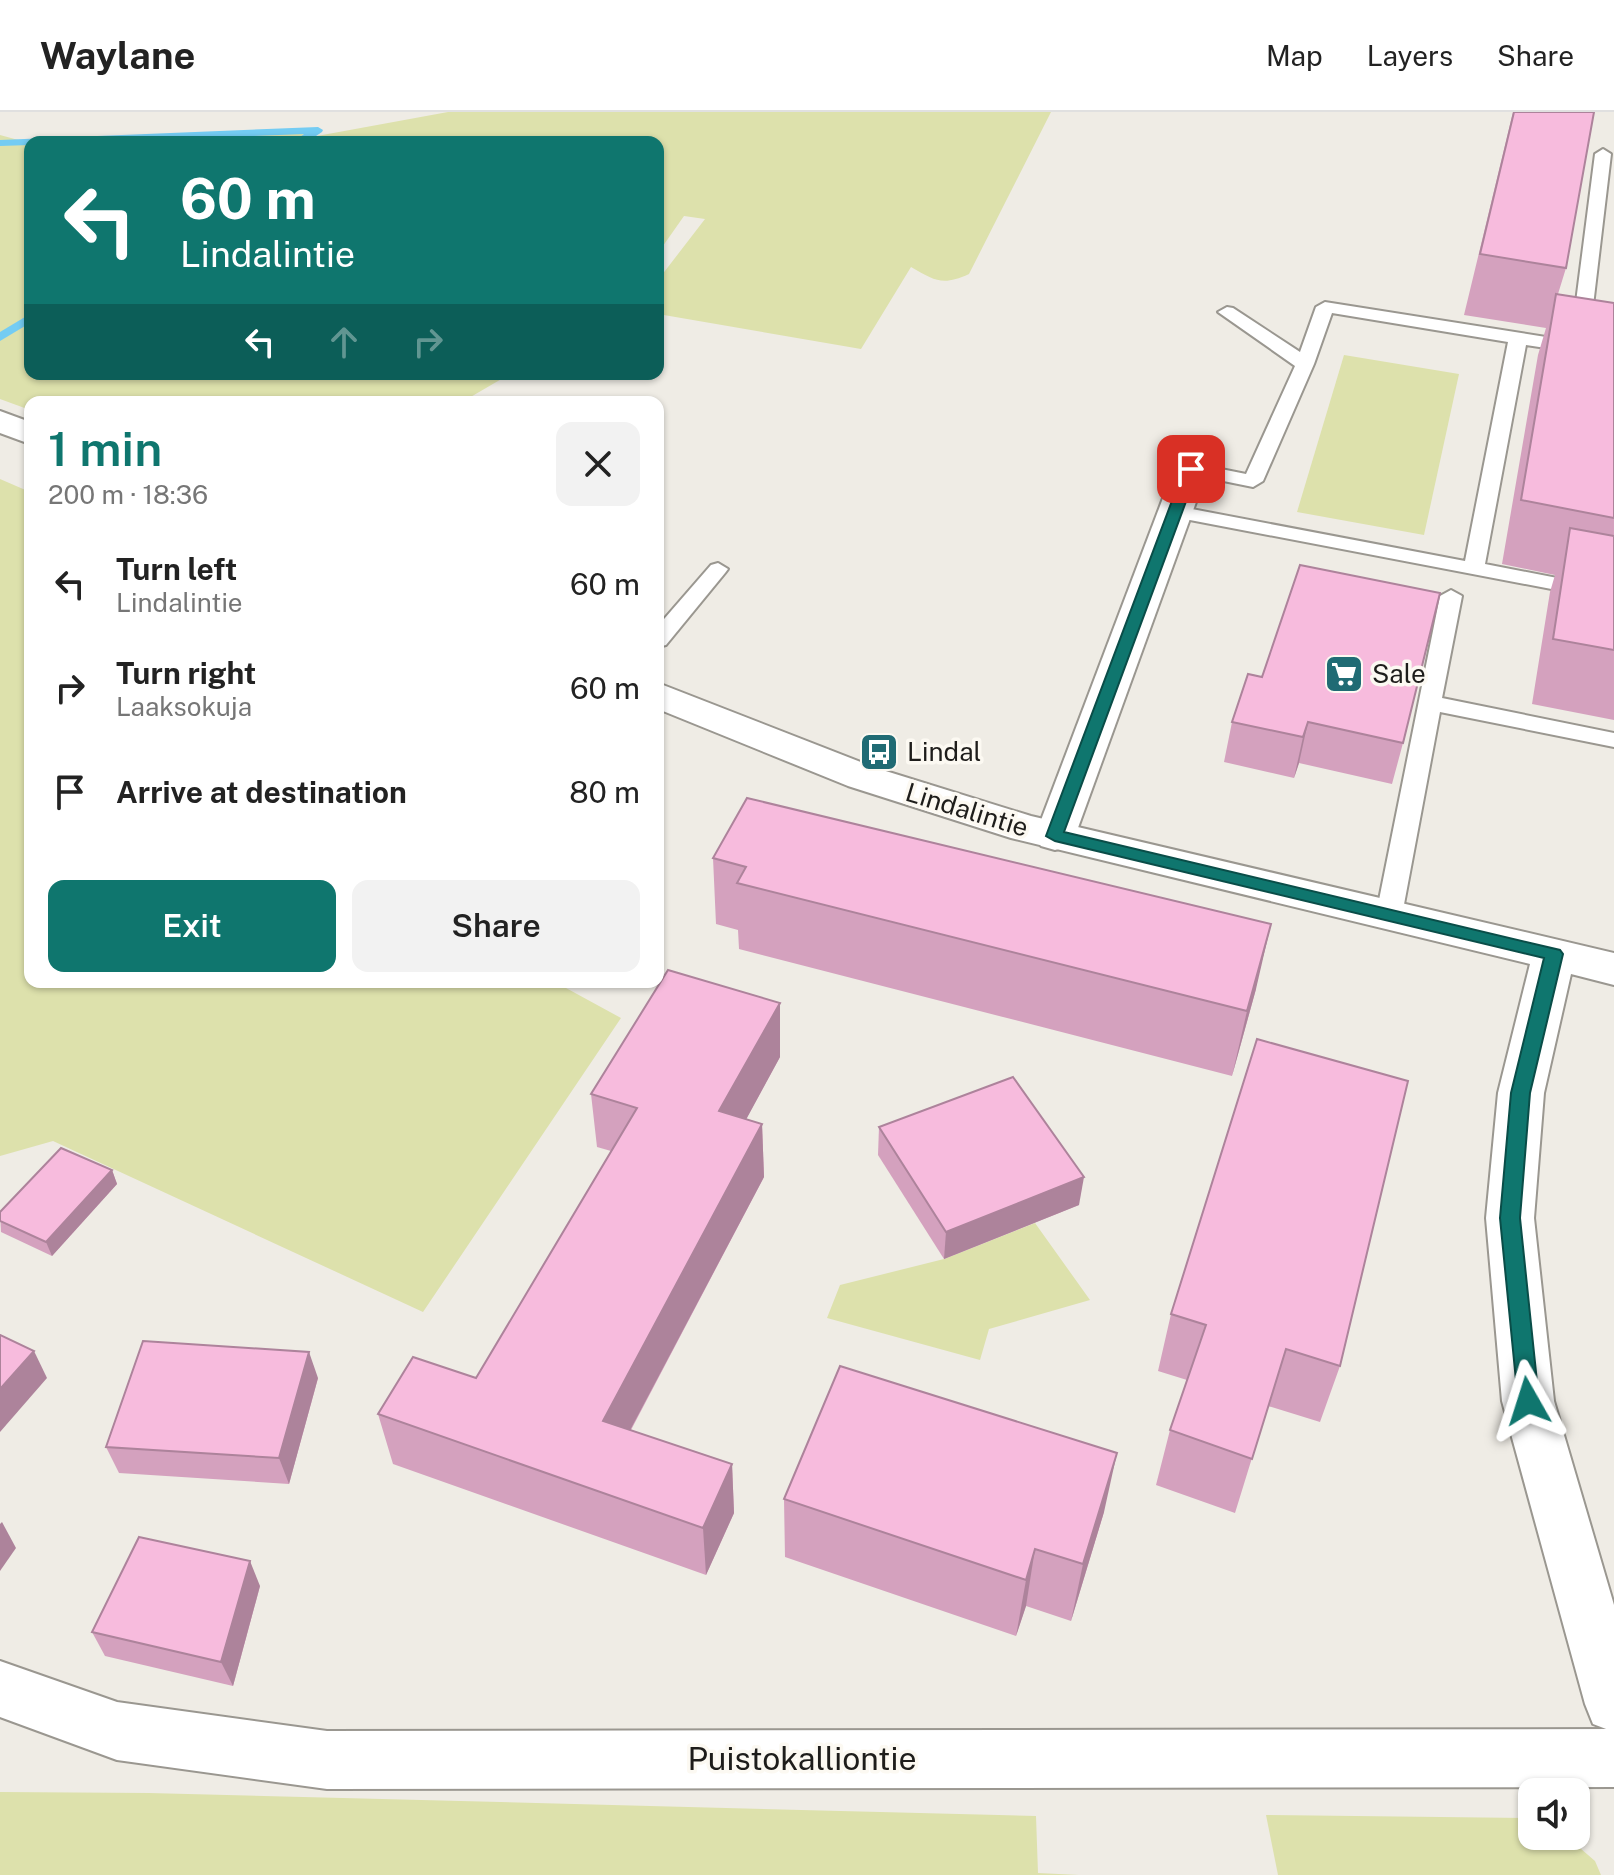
<!DOCTYPE html>
<html lang="en">
<head>
<meta charset="utf-8">
<style>
	body { margin:0; font-family:"Public Sans",sans-serif; background:#f2f2f2; color:#222; height:100vh; display:flex; flex-direction:column; font-size:30px; white-space:nowrap }
	* { box-sizing:border-box; margin:0 }
	p { font-size:26px; color:#767676 }
	.icon { flex:none; width:44px; height:44px; fill:none; stroke:currentColor; stroke-width:2; stroke-linecap:round; stroke-linejoin:round }
	.map { position:relative; flex:1; overflow:hidden }
	.sheet { position:absolute; left:24px; top:284px; width:640px; height:592px; display:flex; flex-direction:column; background:#fff; border-radius:16px; box-shadow:0 2px 6px #0004 }
	.sheet>* { flex:none }
	.top-card { position:absolute; left:24px; top:24px; width:640px; height:244px; border-radius:16px; box-shadow:0 2px 6px #0004; background:#0f766e; color:#fff; overflow:hidden }
	.fabs { position:absolute; left:1518px; top:1666px; display:grid; gap:16px }
	.fabs a { display:grid; place-items:center; width:72px; height:72px; border-radius:16px; background:#fff; box-shadow:0 2px 6px #0004; font-size:40px }
	.pin { position:absolute; display:grid; place-items:center; width:68px; height:68px; color:#fff; margin:-34px; border-radius:16px; box-shadow:0 4px 12px #0006 }
	.me { position:absolute; width:88px; margin:-44px; rotate:354deg; stroke-linejoin:round; filter:drop-shadow(0 0 6px #0008) }
	.turn { display:flex; align-items:center; gap:28px; height:168px; padding:0 24px; font-size:36px }
	.turn .icon { width:104px; height:104px; stroke-width:2.5 }
	.turn b { display:block; font-size:56px; line-height:68px }
	.lanes { display:flex; align-items:center; height:76px; padding:0 24px; background:#0003; justify-content:center; gap:40px; direction:ltr }
	.lanes .off { opacity:.35 }
	.round { display:grid; place-items:center; flex:none; width:84px; height:84px; border-radius:16px; background:#f2f2f2 }
	.summary { display:flex; align-items:center; justify-content:space-between; height:136px; padding:0 24px }
	h1 { font-size:48px; font-weight:600; line-height:60px; color:#0f766e }
	.cta { display:flex; gap:16px; margin-top:auto; padding:16px 24px }
	.cta a { flex:1; height:92px; border-radius:16px; background:#0f766e; color:#fff; font-size:32px; font-weight:600; line-height:92px; text-align:center }
	.cta a+a { background:#f2f2f2; color:#222 }
	ul { padding:0; list-style:none }
	li { display:flex; align-items:center; gap:24px; height:104px; padding:0 24px }
	li div { flex:1 }
	li b { display:block; font-size:30px }
	li em { font-style:normal }
	header { display:flex; align-items:center; gap:48px; box-sizing:border-box; height:112px; padding:0 40px; background:#fff; border-bottom:2px solid #e0e0e0 }
	header strong { font-size:38px }
	nav { display:flex; gap:44px; margin-inline-start:auto; font-size:28px }
	.map>svg:first-child { display:block }
	.green { fill:#dde1ac }
	.lines { fill:none; stroke-linecap:round; stroke-linejoin:round }
	.stream { fill:#74ccf3; fill-rule:evenodd }
	.service-casing { stroke:#9a9790; stroke-width:4 }
	.minor-casing { stroke:#9a9790; stroke-width:4 }
	.tertiary-casing { stroke:#9a9790; stroke-width:4 }
	.service { fill:#fff; fill-rule:evenodd }
	.minor { fill:#fff; fill-rule:evenodd }
	.tertiary { fill:#fff; fill-rule:evenodd }
	.wall { fill:#d4a1be }
	.shaded-wall { fill:#ad839b }
	.building { fill:#f7bbdd; stroke:#ad839b; stroke-width:2 }
	.route { fill:#0f766e; stroke:#0a4d48; stroke-width:2 }
	.labels { text-anchor:middle; stroke-width:7; stroke-linejoin:round; paint-order:stroke }
	.poi-label { font-size:26px; fill:#1e1d1b; stroke:#fcf9f2; text-anchor:start }
	.street-label { font-size:26px; fill:#1e1d1b; stroke:#fcf9f2 }
	.near-street-label { font-size:32px; fill:#1e1d1b; stroke:#fcf9f2 }
</style>
</head>
<body>
<header>
<strong>Waylane</strong>
<nav><a>Map</a><a>Layers</a><a>Share</a></nav>
</header>
<div class="map">
<svg width="1614" height="1763" viewBox="0 0 1614 1763">
	<rect width="100%" height="100%" fill="#efece5"/>
	<g class="green">
		<path d="M448 0H1051L969 162C943 174 935 169 911 155L861 237 658 202V168L705 107 684 104 658 141V30H30V262H510L462 290H30V298L0 287V23L22 29 286 20 317 24Z"/>
		<polygon points="1344,243 1459,262 1424,423 1297,400"/>
		<polygon points="0,367 30,380 30,870 555,870 621,906 423,1200 53,1029 0,1044"/>
		<polygon points="1035,1111 1090,1188 989,1217 980,1248 827,1206 840,1173 944,1147"/>
		<polygon points="0,1680 149,1681 1036,1704 1038,1761 1079,1763 0,1763"/>
		<polygon points="1266,1703 1532,1706 1532,1724 1566,1724 1595,1749 1601,1763 1278,1763"/>
	</g>
	<g class="lines">
		<g class="stream">
			<polygon points="318,15 323,18 322,20 307,30 294,30 304,22 112,30 30,30 30,33 0,34 0,28"/>
			<polygon points="30,202 30,211 0,229 0,220"/>
		</g>
		<defs>
			<g id="service">
				<polygon points="1603,37 1611,42 1588,236 1579,241 1526,233 1485,452 1614,477 1614,489 1169,404 1166,400 1169,396 1176,394 1465,449 1508,230 1332,201 1314,252 1263,369 1253,375 1184,361 1181,357 1191,351 1246,362 1295,254 1218,200 1227,195 1233,196 1300,240 1316,195 1325,190 1571,229 1595,42"/>
				<polygon points="718,451 728,457 725,461 666,533 658,535 658,514 711,453"/>
				<polygon points="1451,478 1462,484 1442,586 1614,621 1614,635 1440,600 1402,803 1398,809 1389,812 1380,809 1376,803 1440,484"/>
			</g>
			<g id="minor">
				<polygon points="1191,347 1203,350 1208,357 1075,724 1069,734 1055,738 1041,734 1035,724 1174,357 1179,350"/>
				<polygon points="0,1549 117,1590 327,1619 1614,1617 1614,1675 327,1677 117,1648 0,1605"/>
			</g>
			<g id="tertiary">
				<polygon points="0,299 30,310 30,332 0,321"/>
				<polygon points="658,571 876,656 1031,704 1614,841 1614,873 1571,862 1544,981 1534,1106 1554,1289 1614,1493 1614,1620 1593,1612 1585,1592 1502,1289 1486,1106 1498,981 1530,852 1011,726 848,674 658,597"/>
			</g>
		</defs>
		<use href="#service" class="service-casing"/>
		<use href="#minor" class="minor-casing"/>
		<use href="#tertiary" class="tertiary-casing"/>
		<use href="#service" class="service"/>
		<use href="#minor" class="minor"/>
		<use href="#tertiary" class="tertiary"/>
	</g>
	<g class="wall">
		<polygon points="1513,0 1566,156 1558,182 1614,191 1614,608 1532,592 1550,480 1555,463 1502,452 1538,243 1546,216 1464,203"/>
		<polygon points="1248,562 1403,631 1392,672 1299,651 1294,666 1224,650 1232,610"/>
		<polygon points="713,746 1256,877 1232,964 739,837 738,818 716,812"/>
		<polygon points="780,891 780,945 746,1007 762,1012 764,1065 631,1318 732,1352 734,1401 706,1463 393,1352 378,1302 476,1266 611,1039 597,1035 591,982"/>
		<polygon points="879,1015 1079,1093 944,1147 878,1043"/>
		<polygon points="112,1058 117,1072 52,1144 1,1120 0,1100"/>
		<polygon points="1171,1202 1340,1254 1320,1310 1268,1294 1235,1401 1156,1373 1170,1318 1187,1268 1158,1259"/>
		<polygon points="318,1266 289,1372 119,1361 106,1335"/>
		<polygon points="784,1387 1104,1400 1071,1509 1026,1494 1016,1524 785,1445"/>
		<polygon points="260,1474 233,1574 105,1544 92,1520"/>
	</g>
	<g class="shaded-wall">
		<polygon points="1308,610 1299,651 1294,666 1303,625"/>
		<polygon points="1271,812 1256,877 1232,964 1247,899"/>
		<polygon points="780,891 780,945 722,1052 719,999"/>
		<polygon points="762,1012 764,1065 609,1358 603,1309"/>
		<polygon points="112,1058 117,1072 52,1144 46,1130"/>
		<polygon points="1084,1065 1079,1093 944,1147 946,1120"/>
		<polygon points="34,1239 47,1266 0,1320 0,1277"/>
		<polygon points="309,1240 318,1266 289,1372 279,1346"/>
		<polygon points="1117,1341 1104,1400 1071,1509 1083,1452"/>
		<polygon points="732,1352 734,1401 706,1463 703,1416"/>
		<polygon points="2,1410 16,1436 0,1459 0,1412"/>
		<polygon points="1035,1437 1026,1494 1016,1524 1026,1468"/>
		<polygon points="250,1449 260,1474 233,1574 221,1550"/>
	</g>
	<g class="building">
		<polygon points="1514,0 1594,0 1566,156 1480,142"/>
		<polygon points="1556,182 1614,191 1614,406 1521,388"/>
		<polygon points="1570,416 1614,424 1614,538 1553,527"/>
		<polygon points="1300,453 1440,481 1403,631 1308,610 1303,625 1232,610 1248,562 1262,565"/>
		<polygon points="747,686 1271,812 1247,899 737,771 746,755 713,746"/>
		<polygon points="668,858 780,891 719,999 762,1012 603,1309 732,1352 703,1416 378,1302 413,1245 476,1266 637,996 591,982"/>
		<polygon points="1257,927 1408,969 1340,1254 1286,1237 1252,1347 1170,1318 1206,1213 1171,1202"/>
		<polygon points="1013,965 1084,1065 946,1120 879,1015"/>
		<polygon points="61,1036 112,1058 46,1130 0,1109 0,1100"/>
		<polygon points="0,1223 34,1239 0,1277"/>
		<polygon points="143,1229 309,1240 279,1346 106,1335"/>
		<polygon points="840,1254 1117,1341 1083,1452 1035,1437 1026,1468 784,1387"/>
		<polygon points="139,1425 250,1449 221,1550 92,1520"/>
	</g>
	<polygon class="route" points="1191,353 1198,357 1064,720 1560,838 1563,842 1530,981 1520,1106 1539,1289 1536,1296 1528,1298 1521,1296 1518,1289 1500,1106 1511,981 1544,846 1055,729 1046,724 1184,357"/>
	<defs>
		<symbol id="supermarket-square" viewBox="-11 -11 22 22"><rect x="-9" y="-9" width="18" height="18" rx="4" fill="#206b74" stroke="#fcf9f2"/><path d="M-6-5.5h2.5l.6 2H6L4.5 2H-2.5L-4.4-4H-6ZM-1.5 3.2a1.3 1.3 0 1 0 .1 0ZM3 3.2a1.3 1.3 0 1 0 .1 0Z" fill="#fff"/></symbol>
		<symbol id="bus-square" viewBox="-11 -11 22 22"><rect x="-9" y="-9" width="18" height="18" rx="4" fill="#206b74" stroke="#fcf9f2"/><path d="M-5-6H5V4H4V6H2V4H-2V6H-4V4H-5ZM-3.5-4V0h7V-4ZM-3.5 1.2v1.5H-2V1.2ZM2 1.2v1.5H3.5V1.2Z" fill="#fff"/></symbol>
	</defs>
	<g fill-rule="evenodd">
		<use href="#supermarket-square" x="1322" y="540" width="44" height="44"/>
		<use href="#bus-square" x="857" y="618" width="44" height="44"/>
	</g>
	<g class="labels">
		<g class="poi-label">
			<text x="1372" y="571">Sale</text>
			<text x="907" y="649">Lindal</text>
		</g>
		<g class="street-label">
			<text transform="translate(967 698) rotate(17)" y="9">Lindalintie</text>
		</g>
		<g class="near-street-label">
			<text x="802" y="1658">Puistokalliontie</text>
		</g>
	</g>
</svg>
<div class="fabs">
<a><svg class="icon" aria-label="sound" viewBox="0 0 24 24"><path d="M4 9h4l5-4v14l-5-4H4zM17 9q2 3 0 6"/></svg></a>
</div>
<div class="pin" style="left:1191px;top:357px;background:#d93025"><svg class="icon" aria-label="arrive" viewBox="0 0 24 24"><path d="M6 21V4h12l-3 4 3 4H6"/></svg></div>
<svg class="me" style="left:1528px;top:1289px" viewBox="-20 -20 40 40"><path d="M0-17L14 15 0 8-14 15z" fill="#0f766e" stroke="#fff" stroke-width="4"/></svg>
<div class="top-card">
<div class="turn"><svg class="icon" aria-label="left" viewBox="0 0 24 24"><path d="M17 20v-9H6M10 6l-5 5 5 5"/></svg><div><b>60 m</b>Lindalintie</div></div>
<div class="lanes"><svg class="icon" aria-label="left" viewBox="0 0 24 24"><path d="M17 20v-9H6M10 6l-5 5 5 5"/></svg><svg class="icon off" aria-label="ahead" viewBox="0 0 24 24"><path d="M12 20V5M6 11l6-6 6 6"/></svg><svg class="icon off" aria-label="right" viewBox="0 0 24 24"><path d="M7 20v-9h11M14 6l5 5-5 5"/></svg></div>
</div>
<section class="sheet">
<div class="summary"><div><h1>1 min</h1><p>200 m · 18:36</p></div><a class="round"><svg class="icon" aria-label="close" viewBox="0 0 24 24"><path d="M6 6l12 12M18 6L6 18"/></svg></a></div>
<ul>
<li><svg class="icon" aria-label="left" viewBox="0 0 24 24"><path d="M17 20v-9H6M10 6l-5 5 5 5"/></svg><div><b>Turn left</b><p>Lindalintie</p></div><em>60 m</em></li>
<li><svg class="icon" aria-label="right" viewBox="0 0 24 24"><path d="M7 20v-9h11M14 6l5 5-5 5"/></svg><div><b>Turn right</b><p>Laaksokuja</p></div><em>60 m</em></li>
<li><svg class="icon" aria-label="arrive" viewBox="0 0 24 24"><path d="M6 21V4h12l-3 4 3 4H6"/></svg><div><b>Arrive at destination</b></div><em>80 m</em></li>
</ul>
<div class="cta"><a>Exit</a><a>Share</a></div>
</section>
</div>
</body>
</html>
